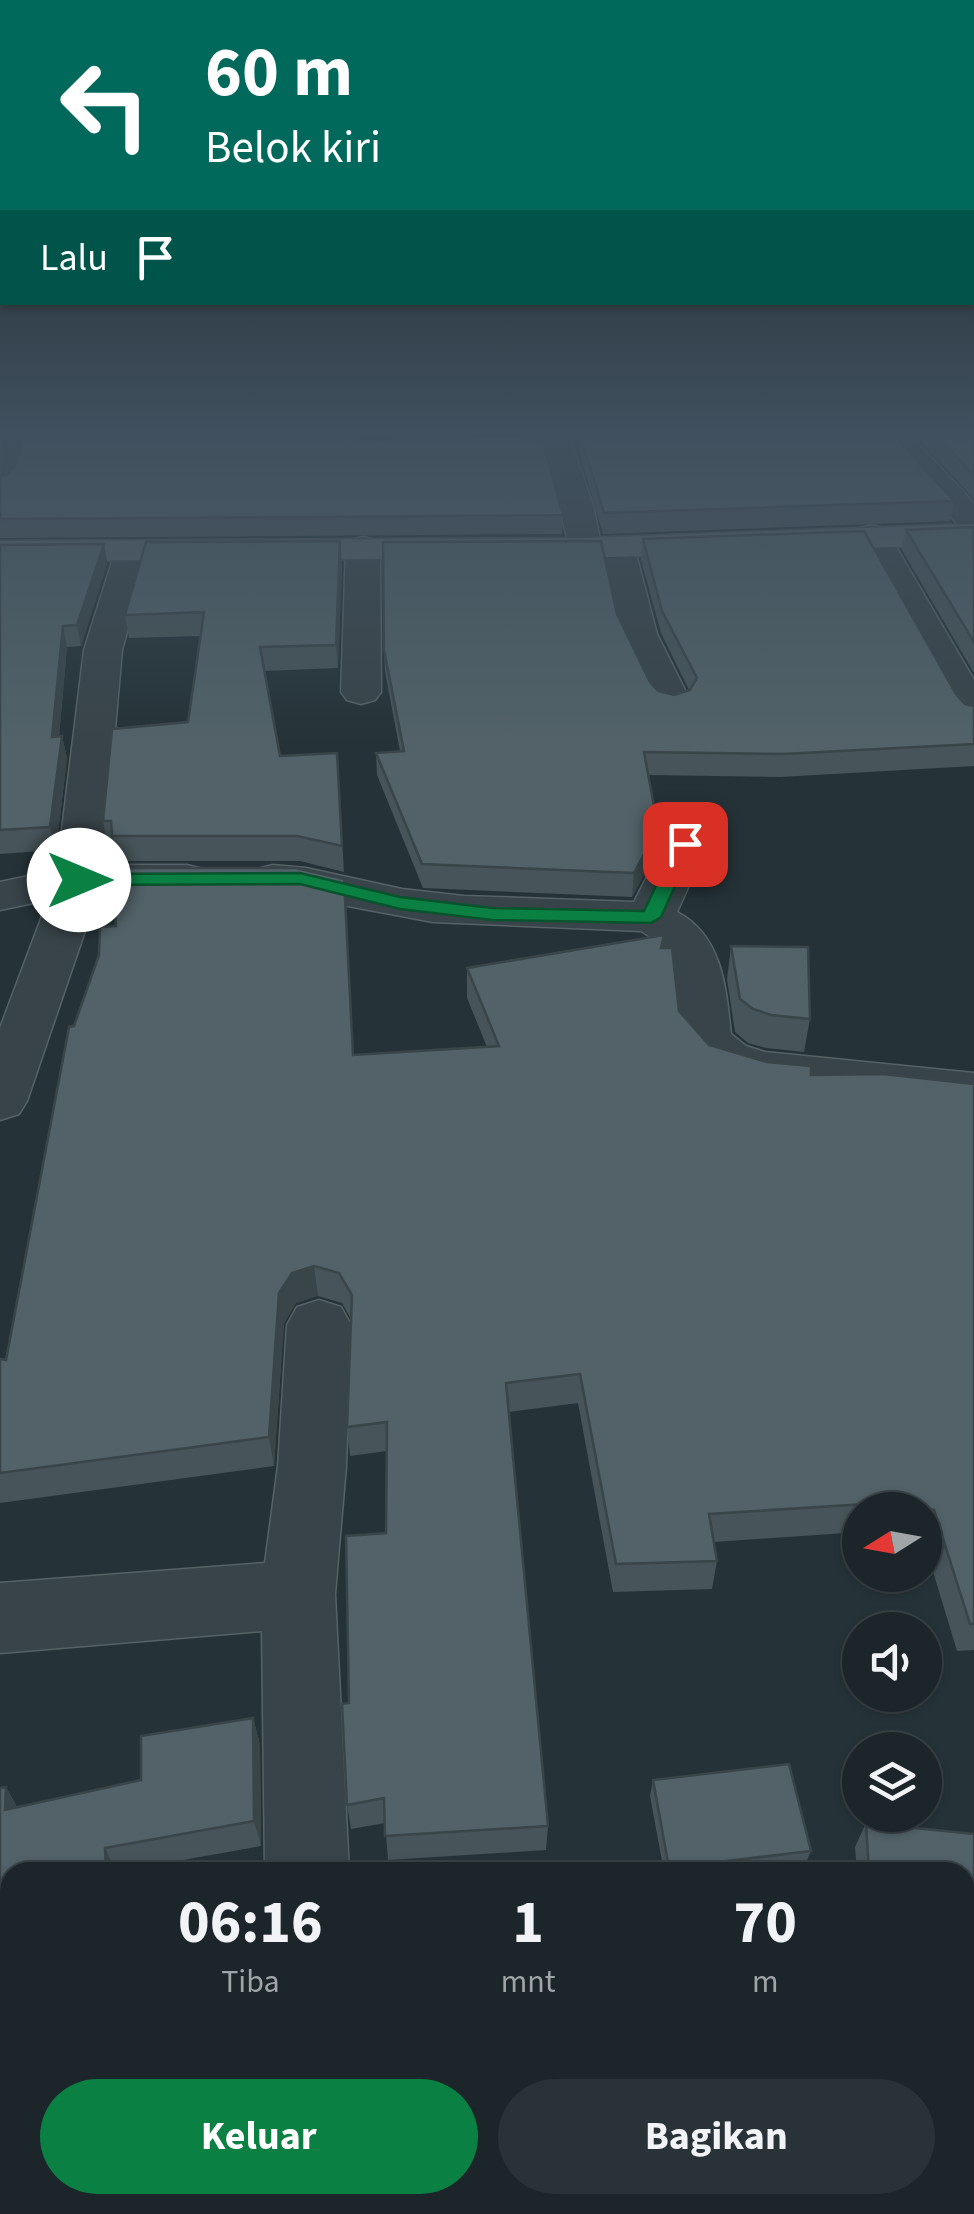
<!DOCTYPE html>
<html lang="id">
<head>
<meta charset="utf-8">
<style>
	body { margin:0; font-family:"Source Sans 3",sans-serif; background:#293236; color:#f1f3f6; height:100vh; display:flex; flex-direction:column; font-size:38px; white-space:nowrap }
	* { box-sizing:border-box; margin:0 }
	p { font-size:32px; color:#a0a5a8 }
	.icon { flex:none; width:55px; height:55px; fill:none; stroke:currentColor; stroke-width:2; stroke-linecap:round; stroke-linejoin:round }
	.map { position:relative; flex:1; overflow:hidden }
	.drawer { position:absolute; left:0px; top:1862px; width:975px; height:352px; display:flex; flex-direction:column; background:#1c262a; border-radius:30px 30px 0 0; box-shadow:0 2px 8px #0004,0 0 0 2px #3a4347 }
	.drawer>* { flex:none }
	.guide { position:absolute; left:0px; top:0px; width:975px; height:305px; box-shadow:0 2px 8px #0004,0 0 0 2px #3a4347; background:#00695c; color:#fff; overflow:hidden }
	.needle { width:65px; rotate:259deg }
	.fabs { position:absolute; left:842px; top:1492px; display:grid; gap:20px }
	.fabs a { display:grid; place-items:center; width:100px; height:100px; border-radius:50%; background:#1c262a; box-shadow:0 2px 8px #0004,0 0 0 2px #3a4347; font-size:50px }
	.pin { position:absolute; display:grid; place-items:center; width:85px; height:85px; color:#fff; margin:-42px; border-radius:20px; box-shadow:0 5px 15px #0006 }
	.me { position:absolute; width:110px; margin:-55px; rotate:90deg; stroke-linejoin:round; filter:drop-shadow(0 0 8px #0008) }
	.turn { display:flex; align-items:center; gap:35px; height:210px; padding:0 40px; font-size:45px }
	.turn .icon { width:130px; height:130px; stroke-width:2.5 }
	.turn b { display:block; font-size:70px; line-height:85px }
	.then { display:flex; align-items:center; height:95px; padding:0 40px; background:#0003; gap:20px; font-size:38px }
	.eta { display:flex; justify-content:space-evenly; align-items:center; height:170px; text-align:center }
	.eta b { font-size:60px; font-weight:700; line-height:70px }
	.button { display:flex; gap:20px; margin-top:auto; padding:20px 40px }
	.button a { flex:1; height:115px; border-radius:60px; background:#0b8043; color:#fff; font-size:40px; font-weight:700; line-height:115px; text-align:center }
	.button a+a { background:#293236; color:#f1f3f6 }
	.map>svg:first-child { display:block }
	.lines { fill:none; stroke-linecap:round; stroke-linejoin:round }
	.minor-casing { stroke:#566266; stroke-width:3 }
	.major-casing { stroke:#445054; stroke-width:3 }
	.minor { fill:#384449; fill-rule:evenodd }
	.major { fill:#566369; fill-rule:evenodd }
	.wall { fill:#475459 }
	.shaded-wall { fill:#394549 }
	.building { fill:#526268; stroke:#394549; stroke-width:2.5 }
	.route { fill:#0b8043; stroke:#07532c; stroke-width:2.5 }
</style>
</head>
<body>
<div class="map">
<svg width="974" height="2214" viewBox="0 0 974 2214">
	<rect width="100%" height="100%" fill="#253338"/>
	<g class="lines">
		<defs>
			<g id="minor">
				<polygon points="1,434 31,434 16,483 11,490 0,493"/>
				<polygon points="539,434 569,434 594,509 601,545 605,539 629,539 634,546 657,634 691,702 685,710 671,714 657,710 651,702 619,634 601,549 596,555 584,558 572,555"/>
				<polygon points="882,434 909,434 974,503 974,532 962,529 884,443"/>
				<polygon points="872,525 884,528 889,535 974,680 974,726 960,723 954,714 855,535 860,528"/>
				<polygon points="363,537 375,540 380,547 381,692 375,700 361,704 347,700 341,692 346,547 351,540"/>
				<polygon points="132,542 144,545 149,552 122,650 103,865 187,865 203,869 210,879 203,889 187,893 98,893 27,1101 19,1114 0,1120 0,1028 48,900 0,910 0,882 57,870 84,650 115,552 120,545"/>
				<path d="M685 830 701 834 708 844 677 912C723 936 726 989 731 1034L746 1046 765 1052 974 1073V1111C918 1105 695 1098 679 1040 667 999 687 957 641 931L433 922 257 889 250 879 257 869 273 865 306 868 402 889 464 896 634 902 669 834Z"/>
				<polygon points="319,1300 341,1307 351,1325 346,1466 335,1594 349,1872 265,1872 262,1631 0,1653 0,1583 265,1563 278,1466 287,1325 297,1307"/>
				<polygon points="283,2205 379,2205 380,2214 284,2214"/>
			</g>
			<polygon id="major" points="974,524 974,544 584,558 0,561 0,541 584,538"/>
		</defs>
		<use href="#minor" class="minor-casing"/>
		<use href="#major" class="major-casing"/>
		<use href="#minor" class="minor"/>
		<use href="#major" class="major"/>
	</g>
	<g class="wall">
		<polygon points="25,434 360,434 357,442 563,515 562,534 0,538 0,477 8,474 15,466"/>
		<polygon points="580,434 954,501 950,521 603,534 579,452"/>
		<polygon points="914,434 974,434 974,499"/>
		<polygon points="974,527 974,673 902,550 906,530"/>
		<polygon points="643,539 956,694 965,704 974,706 974,766 780,777 648,775 658,828 656,852 632,897 423,888 377,775 376,753 400,751 385,672 384,650 617,614 650,682 658,691 674,695 689,690 661,633 641,560"/>
		<polygon points="104,544 107,564 81,646 67,647 59,736 62,736 67,758 56,850 0,854 0,545"/>
		<polygon points="342,563 338,668 264,671 280,756 337,753 344,872 300,861 117,861 114,846 108,847 103,821 188,722 201,636 129,638 125,615"/>
		<polygon points="664,935 662,948 679,1011 709,1045 811,1075 974,1084 974,1650 957,1651 925,1545 925,1510 860,1510 860,1532 714,1542 717,1561 712,1589 613,1592 578,1403 509,1412 548,1826 546,1850 388,1860 385,1823 351,1829 347,1805 349,1703 386,1533 387,1451 350,1456 347,1427 351,1319 342,1303 318,1296 296,1303 284,1323 274,1466 0,1503 0,1359 6,1360 354,1055 487,1047 467,998 467,968"/>
		<polygon points="731,946 810,1019 804,1052 766,1048 748,1043 735,1032 727,979"/>
		<polygon points="253,1718 260,1745 261,1846 116,1872 10,1872 10,2205 277,2205 248,2214 0,2214 0,1788 6,1787 17,1807 141,1780 141,1736"/>
		<polygon points="653,1780 811,1851 805,1865 748,1872 664,1872 650,1796"/>
		<polygon points="866,1823 974,1834 974,2214 919,2214 916,2205 965,2205 965,1872 857,1872 855,1847"/>
	</g>
	<g class="shaded-wall">
		<polygon points="353,434 360,434 351,460 350,442"/>
		<polygon points="340,541 342,563 338,668 336,645"/>
		<polygon points="104,544 107,564 81,646 77,625"/>
		<polygon points="63,626 67,647 57,759 52,737"/>
		<polygon points="62,736 67,758 56,850 50,827"/>
		<polygon points="658,828 656,852 632,897 634,873"/>
		<polygon points="314,1266 318,1296 296,1303 284,1323 274,1466 269,1437 279,1293 292,1273"/>
		<polygon points="253,1718 260,1745 261,1846 254,1821"/>
		<polygon points="6,1787 20,1813 5,1810"/>
		<polygon points="105,1848 116,1872 106,1872"/>
		<polygon points="10,2200 10,2205 21,2205 30,2214 0,2214 0,2204"/>
		<polygon points="215,2205 277,2205 248,2214 209,2214 206,2208"/>
	</g>
	<g class="building">
		<polygon points="25,434 353,434 350,442 541,435 563,515 0,519 0,477 8,474 15,466"/>
		<polygon points="580,434 892,434 954,501 604,513"/>
		<polygon points="935,434 974,434 974,475"/>
		<polygon points="974,527 974,642 906,530"/>
		<polygon points="864,531 956,694 965,704 974,706 974,744 783,754 644,752 658,828 634,873 422,864 376,753 404,751 384,650 383,542 601,541 617,614 650,682 658,691 674,695 690,690 697,678 662,611 643,539"/>
		<polygon points="340,541 336,645 260,647 280,756 337,753 342,846 297,836 112,836 111,821 103,821 112,729 188,722 204,612 125,615 146,542"/>
		<polygon points="104,544 77,625 63,626 52,737 62,736 50,827 0,830 0,545"/>
		<polygon points="113,868 296,868 344,879 353,1055 499,1046 467,968 664,935 661,948 672,948 679,1011 709,1045 767,1062 811,1066 811,1075 883,1074 974,1084 974,1624 970,1624 934,1510 915,1509 913,1501 709,1514 717,1561 616,1564 580,1374 506,1383 548,1826 385,1836 384,1798 347,1805 342,1704 349,1703 346,1536 386,1533 387,1422 347,1427 352,1295 339,1273 314,1266 292,1273 279,1293 269,1437 0,1473 0,1359 6,1360 69,1027 74,1026 99,955 100,927 116,926"/>
		<polygon points="731,946 808,947 810,1019 771,1015 753,1009 740,999"/>
		<polygon points="253,1718 254,1821 105,1848 106,1872 10,1872 10,2200 0,2204 0,1788 6,1787 5,1810 141,1780 141,1736"/>
		<polygon points="789,1764 811,1851 669,1868 653,1780"/>
		<polygon points="866,1823 974,1834 974,2214 938,2214 936,2205 965,2205 965,1872 869,1872"/>
		<polygon points="15,2205 215,2205 206,2208 209,2214 16,2214"/>
	</g>
	<linearGradient id="sky" x2="0" y2="1"><stop stop-color="#141c1f"/><stop offset="0.58" stop-color="#40505e"/><stop offset="1" stop-color="#40505e" stop-opacity="0"/></linearGradient>
	<rect width="974" height="744" fill="url(#sky)"/>
	<polygon class="route" points="685,839 694,844 661,917 651,923 492,920 400,909 300,884 79,885 70,880 79,874 300,873 400,897 492,908 644,911 676,844"/>
</svg>
<div class="fabs">
<a><svg class="needle" viewBox="-14 -14 28 28"><path d="M0-13l5 13h-10z" fill="#e53935"/><path d="M0 13l5-13h-10z" fill="#a0a5a8"/></svg></a>
<a><svg class="icon" aria-label="sound" viewBox="0 0 24 24"><path d="M4 9h4l5-4v14l-5-4H4zM17 9q2 3 0 6"/></svg></a>
<a><svg class="icon" aria-label="layers" viewBox="0 0 24 24"><path d="M12 4l9 5-9 5-9-5zM3 14l9 5 9-5"/></svg></a>
</div>
<div class="pin" style="left:685px;top:844px;background:#d93025"><svg class="icon" aria-label="arrive" viewBox="0 0 24 24"><path d="M6 21V4h12l-3 4 3 4H6"/></svg></div>
<svg class="me" style="left:79px;top:880px" viewBox="-20 -20 40 40"><circle r="19" fill="#fff"/><path d="M0-13L10 11 0 6-10 11z" fill="#0b8043"/></svg>
<div class="guide">
<div class="turn"><svg class="icon" aria-label="left" viewBox="0 0 24 24"><path d="M17 20v-9H6M10 6l-5 5 5 5"/></svg><div><b>60 m</b>Belok kiri</div></div>
<div class="then">Lalu<svg class="icon" aria-label="arrive" viewBox="0 0 24 24"><path d="M6 21V4h12l-3 4 3 4H6"/></svg></div>
</div>
<section class="drawer">
<div class="eta">
<div><b>06:16</b><p>Tiba</p></div>
<div><b>1</b><p>mnt</p></div>
<div><b>70</b><p>m</p></div>
</div>
<div class="button"><a>Keluar</a><a>Bagikan</a></div>
</section>
</div>
</body>
</html>
